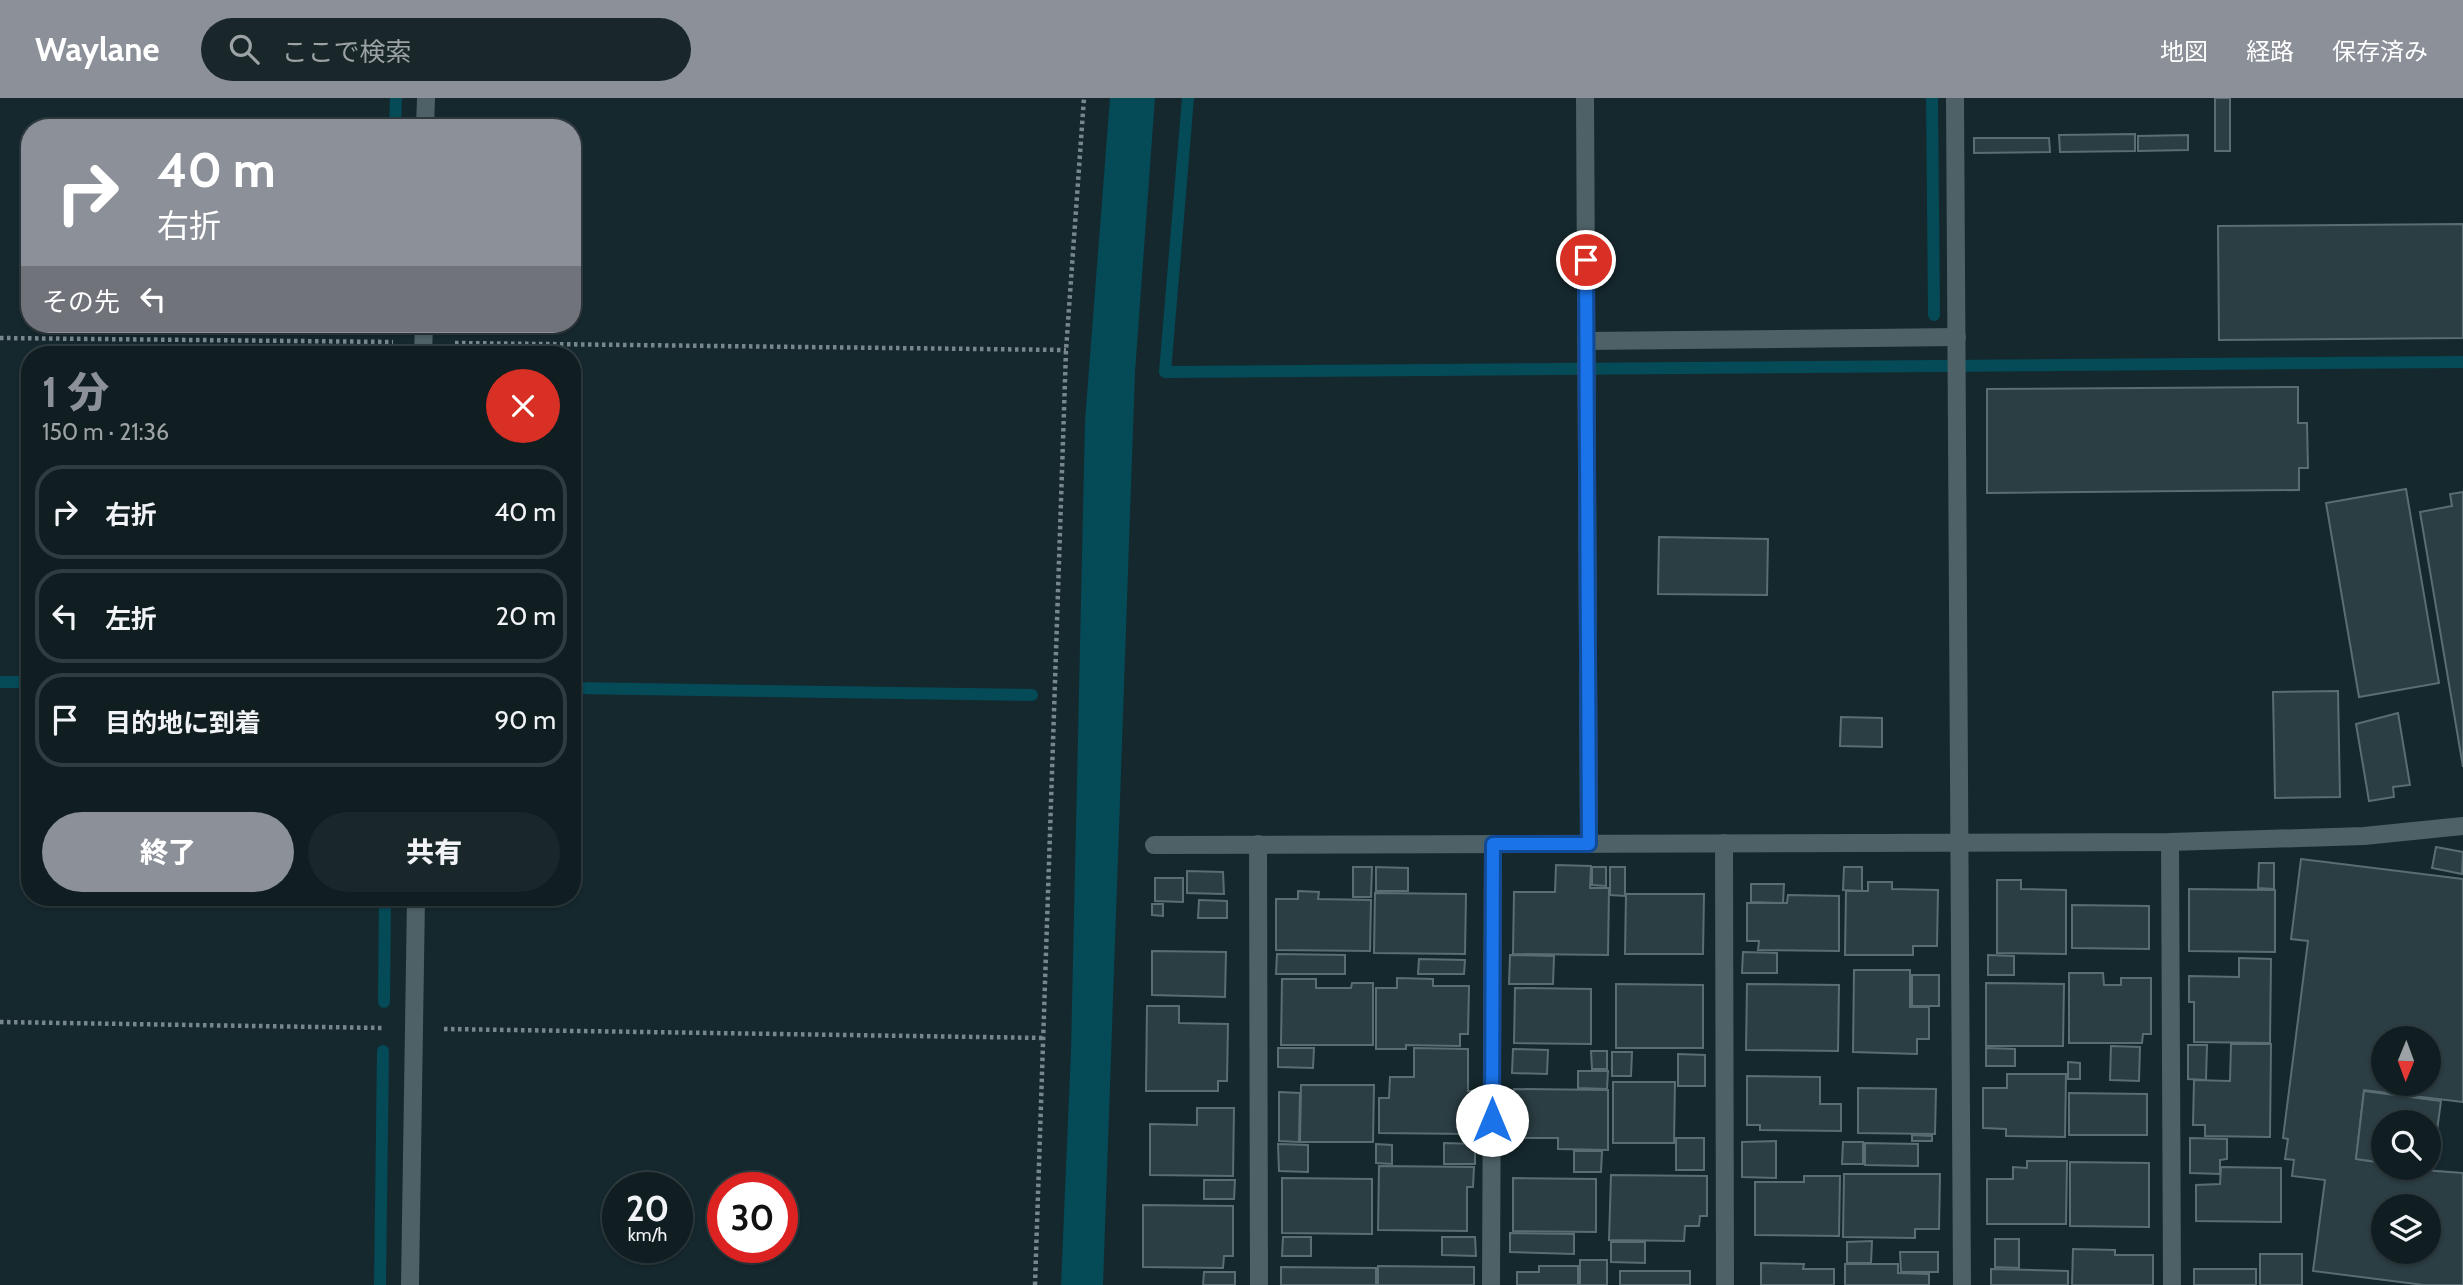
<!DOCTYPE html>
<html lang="ja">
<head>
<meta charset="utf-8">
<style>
	body { margin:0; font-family:Cabin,"Noto Sans JP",sans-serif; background:#19272a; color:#f1f3f6; height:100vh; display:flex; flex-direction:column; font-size:26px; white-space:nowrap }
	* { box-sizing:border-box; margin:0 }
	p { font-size:23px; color:#9ca2a5 }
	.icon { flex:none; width:38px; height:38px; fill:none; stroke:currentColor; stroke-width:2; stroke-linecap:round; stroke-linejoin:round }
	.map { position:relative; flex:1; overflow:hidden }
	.side { position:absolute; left:21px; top:248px; width:560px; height:560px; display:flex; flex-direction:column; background:#101e22; border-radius:28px; box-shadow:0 2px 5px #0004,0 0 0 2px #303c40 }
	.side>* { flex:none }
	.hud { position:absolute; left:21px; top:21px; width:560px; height:214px; border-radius:28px; box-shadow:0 2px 5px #0004,0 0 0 2px #303c40; background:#8c9099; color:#fff; overflow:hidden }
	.needle { width:46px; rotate:181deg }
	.controls { position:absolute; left:2371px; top:928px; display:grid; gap:14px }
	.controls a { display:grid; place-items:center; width:70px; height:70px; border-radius:50%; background:#101e22; box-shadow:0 2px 5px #0004,0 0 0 2px #303c40; font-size:35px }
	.speed { position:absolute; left:602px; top:1074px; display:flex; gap:14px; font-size:35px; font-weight:700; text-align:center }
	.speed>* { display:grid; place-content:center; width:91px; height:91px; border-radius:50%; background:#101e22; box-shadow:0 2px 5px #0004,0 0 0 2px #303c40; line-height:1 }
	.speed small { font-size:18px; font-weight:400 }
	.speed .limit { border:10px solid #d22; background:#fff; color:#111 }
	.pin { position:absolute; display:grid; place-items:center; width:60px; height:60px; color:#fff; margin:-30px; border:4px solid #fff; border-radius:50%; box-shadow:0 2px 7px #0007 }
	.me { position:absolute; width:77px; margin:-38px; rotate:0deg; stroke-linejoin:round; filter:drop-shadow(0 0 5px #0008) }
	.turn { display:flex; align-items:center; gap:24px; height:147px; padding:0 21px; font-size:32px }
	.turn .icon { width:91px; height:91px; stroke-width:2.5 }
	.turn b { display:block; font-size:49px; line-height:60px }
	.then { display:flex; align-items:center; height:66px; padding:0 21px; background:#0003; gap:14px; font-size:26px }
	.round { display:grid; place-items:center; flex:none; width:74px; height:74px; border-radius:37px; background:#19272a }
	.head { display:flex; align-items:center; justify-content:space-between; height:119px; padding:0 21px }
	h1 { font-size:42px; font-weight:800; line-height:52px; color:#8c9099 }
	.button { display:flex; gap:14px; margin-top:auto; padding:14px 21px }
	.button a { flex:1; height:80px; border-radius:42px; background:#8c9099; color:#fff; font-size:28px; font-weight:800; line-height:80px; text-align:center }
	.button a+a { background:#19272a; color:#f1f3f6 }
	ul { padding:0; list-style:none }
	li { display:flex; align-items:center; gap:21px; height:94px; margin:0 14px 10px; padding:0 7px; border:4px solid #303c40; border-radius:28px }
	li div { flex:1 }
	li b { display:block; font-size:26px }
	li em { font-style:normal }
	header { display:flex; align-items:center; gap:42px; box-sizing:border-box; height:98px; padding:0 35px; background:#8c9099; color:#fff }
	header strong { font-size:33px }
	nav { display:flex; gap:38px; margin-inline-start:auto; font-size:24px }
	.search { width:490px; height:63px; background:#19272a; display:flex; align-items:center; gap:18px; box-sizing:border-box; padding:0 24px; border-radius:38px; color:#9ca2a5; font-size:26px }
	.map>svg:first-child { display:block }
	.water { fill:#054a57 }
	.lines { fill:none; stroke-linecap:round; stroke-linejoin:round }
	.stream { stroke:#054a57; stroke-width:12 }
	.building { fill:#2b3e43; stroke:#596d73; stroke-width:2; fill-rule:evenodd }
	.path { stroke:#78878b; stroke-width:4.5; stroke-dasharray:3.5 3.5; stroke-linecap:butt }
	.minor { stroke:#4d6167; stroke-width:18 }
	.route-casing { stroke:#114b97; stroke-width:18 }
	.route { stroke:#1a73e8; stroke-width:12 }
</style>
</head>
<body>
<header>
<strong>Waylane</strong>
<div class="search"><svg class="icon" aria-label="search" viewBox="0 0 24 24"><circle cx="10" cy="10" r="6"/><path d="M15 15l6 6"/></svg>ここで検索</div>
<nav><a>地図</a><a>経路</a><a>保存済み</a></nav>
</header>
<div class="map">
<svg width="2463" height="1187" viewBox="0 0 2463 1187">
	<rect width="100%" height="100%" fill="#15282d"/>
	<polygon class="water" points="1110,0 1155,0 1135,274 1103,1187 1061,1187 1071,952 1085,323"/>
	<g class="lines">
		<g class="stream">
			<polyline points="1188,0 1165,274 2463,264"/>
			<polyline points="1932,0 1934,217"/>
			<polyline points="395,30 396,0"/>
			<polyline points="0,584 30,584"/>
			<polyline points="572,590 1032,597"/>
			<polyline points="384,904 385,800"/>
			<polyline points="380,1187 383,953"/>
		</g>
	</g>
	<g class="building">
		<rect x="2215" y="0" width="15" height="53"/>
		<polygon points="2135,36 2135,53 2060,54 2059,37"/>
		<polygon points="2188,37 2188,52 2138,53 2138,38"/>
		<polygon points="1974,40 2049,40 2050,54 1974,55"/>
		<polygon points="2463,126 2463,240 2219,242 2218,128"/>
		<polygon points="2298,289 2298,325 2307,325 2308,370 2299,370 2299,392 1987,395 1987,291"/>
		<polygon points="2406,391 2439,585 2359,599 2326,405"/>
		<polygon points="2463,394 2463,669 2420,414 2452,408 2450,396"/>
		<polygon points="1659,439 1768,441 1767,497 1658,496"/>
		<polygon points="2338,593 2340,699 2275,700 2273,594"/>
		<polygon points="2398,615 2410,687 2393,689 2394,699 2369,703 2356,626"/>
		<polygon points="1841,619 1882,620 1882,649 1840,648"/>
		<polygon points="2436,749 2463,754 2462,776 2432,770"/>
		<path d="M2301 761 2463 781V1004L2364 992 2356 1061 2384 1065V1069L2463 1075V1187H2424L2313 1173 2325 1082 2292 1078 2294 1062 2285 1061 2288 1041 2283 1040 2308 843 2291 841ZM2384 940H2429V985H2384ZM2384 1108H2429V1153H2384Z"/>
		<polygon points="2259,765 2274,765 2274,791 2258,790"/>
		<polygon points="1556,767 1591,768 1590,790 1609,790 1608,857 1513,856 1514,794 1555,794"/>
		<polygon points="1353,769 1372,769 1371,799 1353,799"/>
		<polygon points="1376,769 1408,770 1408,793 1376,793"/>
		<polygon points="1592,769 1606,769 1606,788 1592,787"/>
		<polygon points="1610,769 1625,769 1625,798 1610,797"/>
		<polygon points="1844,769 1862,769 1862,793 1843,792"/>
		<polygon points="1187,773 1223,774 1224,796 1187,795"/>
		<polygon points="1155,780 1183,780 1183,804 1155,803"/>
		<polygon points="1997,782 2021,782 2021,791 2066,792 2066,856 1997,855"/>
		<polygon points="1868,784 1892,784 1892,791 1938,792 1937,848 1913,848 1913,857 1845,857 1846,793 1868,793"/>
		<polygon points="1751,786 1784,786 1783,805 1751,804"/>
		<polygon points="2189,791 2275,792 2275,854 2189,853"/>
		<polygon points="1298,793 1319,794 1318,801 1371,802 1370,853 1276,852 1276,801 1298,801"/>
		<polygon points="1375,795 1466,796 1465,856 1374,855"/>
		<polygon points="1626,796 1704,796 1703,856 1625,856"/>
		<polygon points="1788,797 1839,798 1839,853 1758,852 1759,843 1747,843 1747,805 1787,805"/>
		<polygon points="1199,802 1227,803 1227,820 1198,820"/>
		<polygon points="1152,806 1163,806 1163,818 1152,817"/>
		<polygon points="2072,807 2149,808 2149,851 2072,850"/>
		<polygon points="1152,853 1226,854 1225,899 1152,897"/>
		<polygon points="1743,854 1777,855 1777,875 1742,875"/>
		<polygon points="1277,856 1345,857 1345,876 1276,876"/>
		<polygon points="1510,857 1554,858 1553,886 1509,886"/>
		<polygon points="1988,857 2014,858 2014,877 1988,877"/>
		<polygon points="2239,860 2271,861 2270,945 2194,944 2194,904 2189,904 2189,878 2239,879"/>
		<polygon points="1419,861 1465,862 1464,876 1418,876"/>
		<polygon points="1854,872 1910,872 1910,909 1929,909 1929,941 1917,941 1917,956 1853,954"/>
		<polygon points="2069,875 2103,875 2104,887 2121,887 2121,880 2151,880 2151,936 2143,936 2142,945 2069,945"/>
		<rect x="1912" y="877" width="27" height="31"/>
		<polygon points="1397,880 1433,881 1433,888 1469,888 1468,936 1460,936 1460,948 1406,947 1406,951 1376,951 1376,890 1397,890"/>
		<polygon points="1282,881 1316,881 1316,890 1351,890 1352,885 1373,885 1373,947 1281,947"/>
		<polygon points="1986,885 2064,886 2063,948 1986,948"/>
		<polygon points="1616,886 1703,887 1703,950 1616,950"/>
		<polygon points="1747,886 1839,887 1838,953 1746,952"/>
		<polygon points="1515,890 1591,891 1591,946 1514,945"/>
		<polygon points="1147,908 1179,908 1179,925 1228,926 1227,983 1218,983 1218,993 1146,993"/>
		<polygon points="2231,946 2271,946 2270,1039 2205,1038 2205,1027 2193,1027 2194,982 2230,983"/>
		<polygon points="2188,947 2207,947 2206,982 2188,981"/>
		<polygon points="2111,948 2140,949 2139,983 2110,982"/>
		<polygon points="1278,950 1314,950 1313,970 1278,969"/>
		<polygon points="1414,950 1468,951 1468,993 1473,993 1473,1036 1379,1035 1379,1000 1389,1000 1390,979 1414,979"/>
		<polygon points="1986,950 2015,951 2015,968 1986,968"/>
		<polygon points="1513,951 1548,952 1547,976 1512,975"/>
		<polygon points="1591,953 1607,953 1607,971 1592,971"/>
		<polygon points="1612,954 1632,954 1631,978 1612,978"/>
		<polygon points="1678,956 1705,957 1705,988 1678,988"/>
		<polygon points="2068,964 2080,965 2080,981 2068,981"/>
		<polygon points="1578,973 1608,973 1607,991 1578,990"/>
		<polygon points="2007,976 2066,976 2065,1039 2006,1038 2006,1031 1983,1030 1983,990 2007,990"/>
		<polygon points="1747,978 1820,979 1820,1006 1841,1006 1841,1033 1760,1032 1760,1027 1747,1027"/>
		<polygon points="1613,984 1675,984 1674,1045 1613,1045"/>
		<polygon points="1301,987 1374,987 1373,1044 1300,1044"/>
		<polygon points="1858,990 1936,991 1935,1036 1858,1035"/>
		<polygon points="1514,991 1608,992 1608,1052 1558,1051 1558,1040 1513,1040"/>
		<polygon points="2364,993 2441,1003 2432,1070 2423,1069 2429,1069 2429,1024 2384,1024 2384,1065 2356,1061"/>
		<polygon points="1279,994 1300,995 1299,1044 1279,1043"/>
		<polygon points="2069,995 2147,996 2147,1037 2069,1037"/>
		<polygon points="1197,1010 1234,1010 1233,1078 1150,1077 1150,1026 1197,1027"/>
		<polygon points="1912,1037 1932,1038 1932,1043 1912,1043"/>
		<rect x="1676" y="1040" width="28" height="32"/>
		<polygon points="2190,1040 2227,1041 2227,1061 2220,1062 2220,1076 2190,1075"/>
		<polygon points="1776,1043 1776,1080 1742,1079 1742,1044"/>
		<polygon points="1843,1044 1863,1044 1863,1066 1842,1066"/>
		<polygon points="1444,1045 1475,1046 1475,1066 1444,1066"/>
		<polygon points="1865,1045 1918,1046 1918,1068 1865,1067"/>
		<polygon points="1278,1046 1308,1047 1308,1074 1279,1073"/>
		<polygon points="1376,1046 1392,1047 1392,1066 1376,1065"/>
		<polygon points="1574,1053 1602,1053 1601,1074 1574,1074"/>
		<polygon points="2027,1063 2067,1063 2066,1126 1987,1126 1987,1081 2013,1081 2013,1069 2027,1070"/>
		<polygon points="2070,1064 2149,1065 2149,1129 2070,1128"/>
		<polygon points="1379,1068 1474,1069 1473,1089 1467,1089 1467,1133 1378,1132"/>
		<polygon points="2221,1069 2281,1070 2281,1124 2196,1123 2196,1087 2220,1086"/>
		<polygon points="1844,1076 1940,1076 1939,1131 1915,1131 1915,1140 1843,1139"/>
		<polygon points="1611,1077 1707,1078 1707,1118 1700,1118 1699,1128 1685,1128 1684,1143 1609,1142"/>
		<polygon points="1804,1078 1840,1078 1839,1138 1755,1137 1755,1084 1804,1084"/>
		<polygon points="1282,1080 1372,1081 1372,1136 1282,1135"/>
		<polygon points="1513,1080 1596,1081 1596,1134 1513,1133"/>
		<polygon points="1204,1082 1235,1082 1234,1101 1204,1101"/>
		<polygon points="1143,1107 1233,1108 1233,1158 1224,1158 1223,1170 1143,1169"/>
		<polygon points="1510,1135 1574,1136 1574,1156 1510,1154"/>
		<polygon points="1283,1139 1311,1139 1311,1158 1282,1158"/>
		<polygon points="1442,1139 1475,1139 1476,1158 1442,1157"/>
		<polygon points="1995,1141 2019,1141 2019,1170 1995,1169"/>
		<polygon points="1872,1143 1871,1165 1847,1165 1847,1144"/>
		<polygon points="1611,1144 1645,1144 1645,1165 1611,1164"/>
		<polygon points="2073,1151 2115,1152 2115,1157 2153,1157 2153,1187 2072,1187"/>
		<polygon points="1900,1154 1938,1154 1938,1174 1901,1174"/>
		<rect x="2260" y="1156" width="42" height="31"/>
		<rect x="1580" y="1162" width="27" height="25"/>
		<polygon points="1761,1165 1804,1166 1803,1171 1834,1171 1834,1187 1761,1187"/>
		<polygon points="1845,1166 1898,1166 1898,1175 1929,1176 1929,1187 1845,1187"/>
		<polygon points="1378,1168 1474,1169 1474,1187 1378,1187"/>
		<polygon points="1539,1168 1578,1168 1578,1187 1517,1187 1517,1174 1539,1174"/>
		<polygon points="1281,1169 1376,1170 1376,1187 1281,1187"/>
		<polygon points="1991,1171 2068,1173 2068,1187 1991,1187"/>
		<rect x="2194" y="1171" width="62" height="16"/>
		<rect x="1620" y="1173" width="70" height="14"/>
		<polygon points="1204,1174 1235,1174 1235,1187 1203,1187"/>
	</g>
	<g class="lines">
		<g class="path">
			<polyline points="0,240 393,244"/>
			<polyline points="455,245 1066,252"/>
			<polyline points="0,924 383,930"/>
			<polyline points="444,931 1046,940"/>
			<polyline points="1035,1187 1066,252 1084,0"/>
		</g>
		<g class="minor">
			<polyline points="1585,0 1589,746"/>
			<polyline points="1955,0 1962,1187"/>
			<polyline points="425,30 426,0"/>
			<polyline points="1586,243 1957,239"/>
			<polyline points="423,257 424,226"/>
			<polyline points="2170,744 2172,1187"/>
			<polyline points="1724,745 1725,1187"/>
			<polyline points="1258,746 1259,1187"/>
			<polyline points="1154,747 2170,744 2364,738 2463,728"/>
			<polyline points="410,1187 416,800"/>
			<polyline points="1491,1187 1493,746"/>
		</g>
	</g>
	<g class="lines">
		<defs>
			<polyline id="route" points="1492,1022 1493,746 1589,746 1586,162"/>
		</defs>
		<use href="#route" class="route-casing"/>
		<use href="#route" class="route"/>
	</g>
</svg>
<div class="controls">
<a><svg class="needle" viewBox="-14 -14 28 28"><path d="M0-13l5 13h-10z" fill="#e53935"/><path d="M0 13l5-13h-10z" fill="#9ca2a5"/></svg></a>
<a><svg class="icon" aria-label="search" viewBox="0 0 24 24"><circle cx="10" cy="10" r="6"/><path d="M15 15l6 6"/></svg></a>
<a><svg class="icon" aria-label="layers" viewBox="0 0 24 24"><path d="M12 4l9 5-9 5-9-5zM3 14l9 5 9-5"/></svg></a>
</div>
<div class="speed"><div>20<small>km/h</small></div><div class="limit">30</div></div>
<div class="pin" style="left:1586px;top:162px;background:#d93025"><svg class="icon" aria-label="arrive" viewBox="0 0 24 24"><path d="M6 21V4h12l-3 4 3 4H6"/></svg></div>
<svg class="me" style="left:1492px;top:1022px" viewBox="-20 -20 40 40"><circle r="19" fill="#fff"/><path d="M0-13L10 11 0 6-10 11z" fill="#1a73e8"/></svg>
<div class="hud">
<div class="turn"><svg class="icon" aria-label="right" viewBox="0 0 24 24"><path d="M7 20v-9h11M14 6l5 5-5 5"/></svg><div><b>40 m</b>右折</div></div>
<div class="then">その先<svg class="icon" aria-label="left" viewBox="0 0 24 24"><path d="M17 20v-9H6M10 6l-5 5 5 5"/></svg></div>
</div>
<section class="side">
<div class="head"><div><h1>1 分</h1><p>150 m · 21:36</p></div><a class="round" style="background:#d93025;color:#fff"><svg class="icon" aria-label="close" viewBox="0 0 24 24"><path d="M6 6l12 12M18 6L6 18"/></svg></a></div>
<ul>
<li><svg class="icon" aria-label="right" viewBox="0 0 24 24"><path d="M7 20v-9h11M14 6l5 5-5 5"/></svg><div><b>右折</b></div><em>40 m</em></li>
<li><svg class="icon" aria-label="left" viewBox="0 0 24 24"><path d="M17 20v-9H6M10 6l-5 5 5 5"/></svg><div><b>左折</b></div><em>20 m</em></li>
<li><svg class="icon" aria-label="arrive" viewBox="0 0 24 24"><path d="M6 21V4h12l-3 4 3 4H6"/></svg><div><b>目的地に到着</b></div><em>90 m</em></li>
</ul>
<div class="button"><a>終了</a><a>共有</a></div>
</section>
</div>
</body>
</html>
